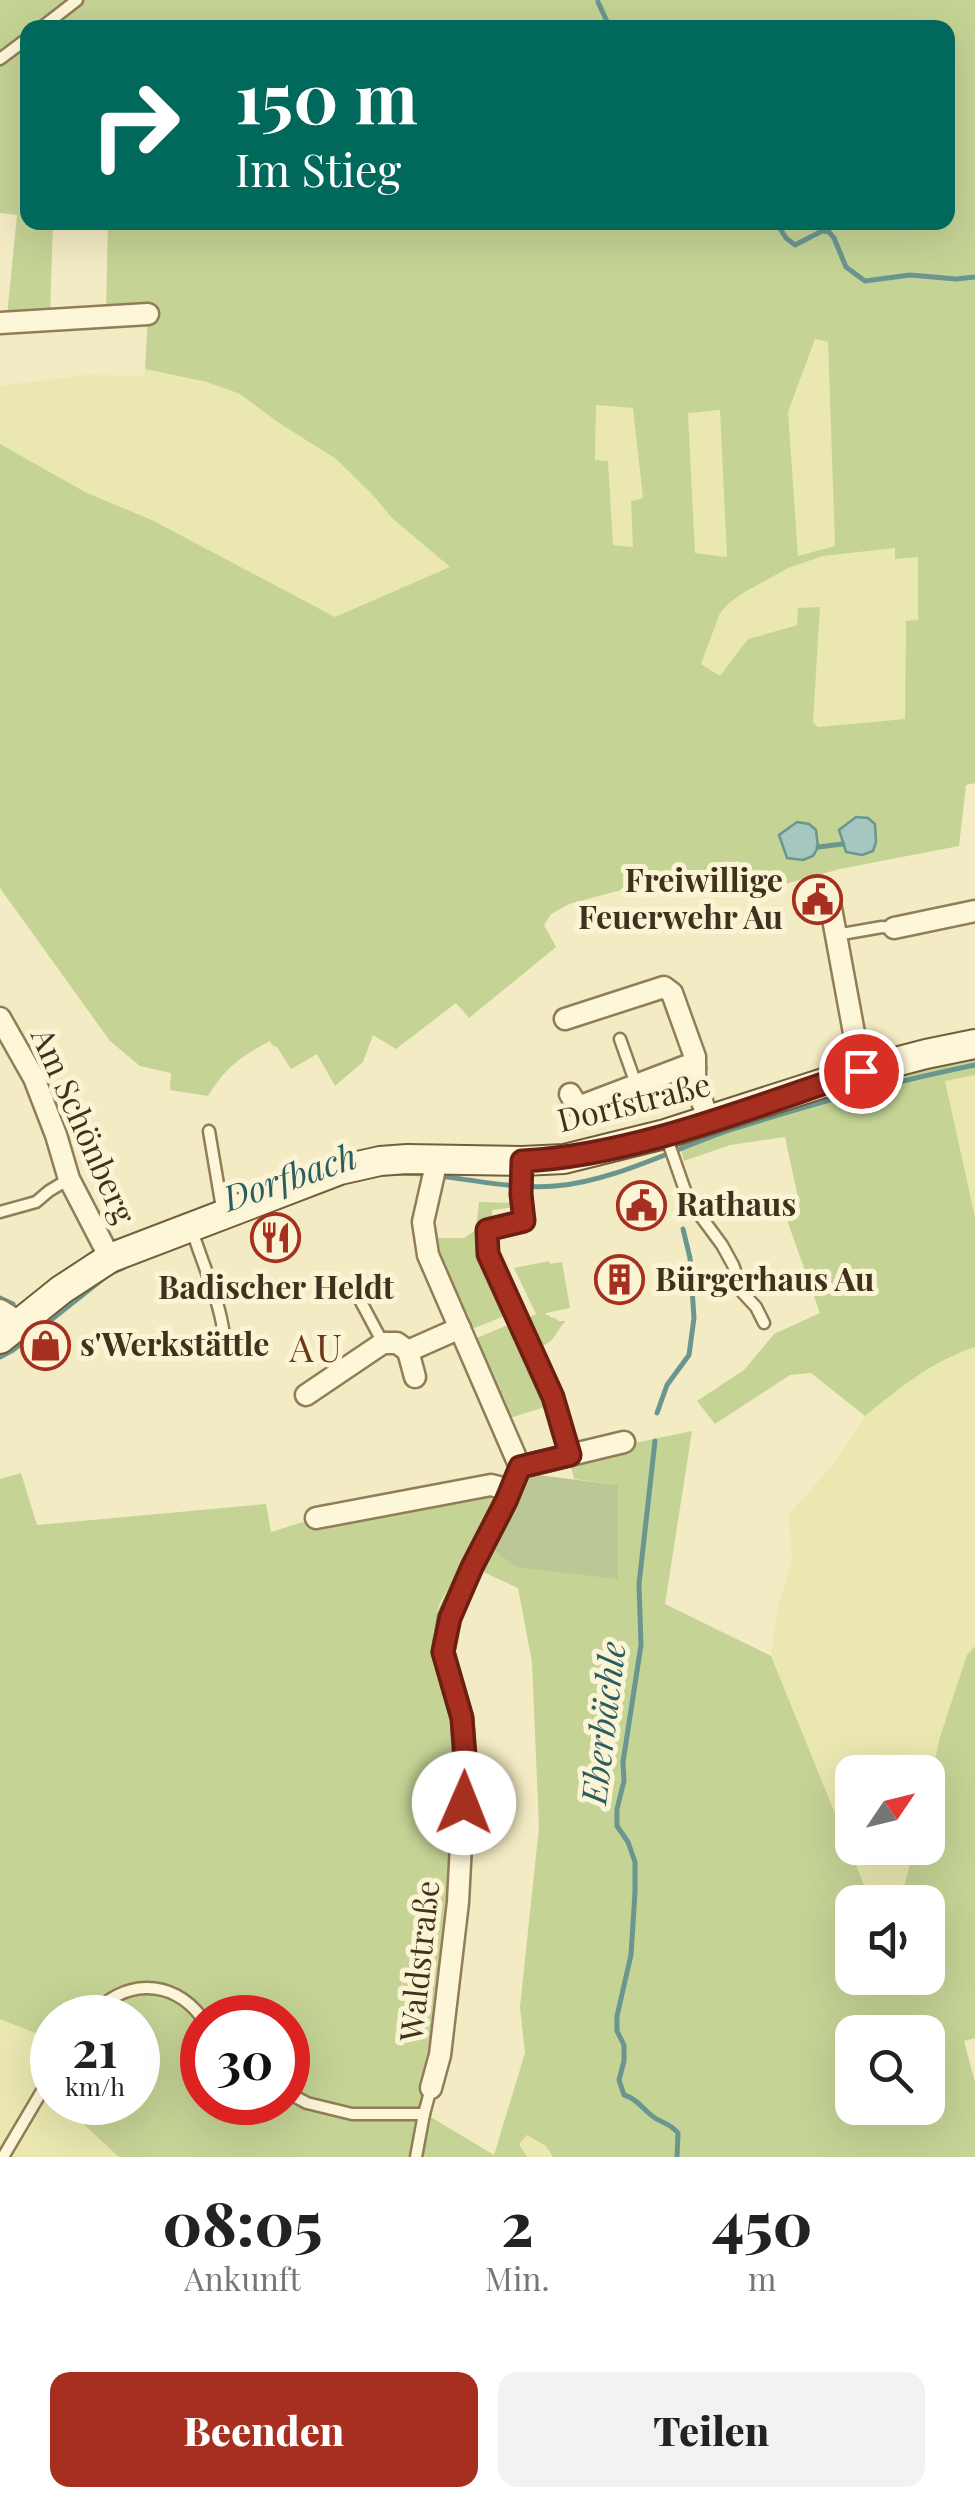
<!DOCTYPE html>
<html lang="de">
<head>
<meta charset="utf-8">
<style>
	body { margin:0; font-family:"Playfair Display",serif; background:#f2f2f2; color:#222; height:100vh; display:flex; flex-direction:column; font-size:38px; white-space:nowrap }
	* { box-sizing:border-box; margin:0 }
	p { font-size:32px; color:#767676 }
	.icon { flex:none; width:55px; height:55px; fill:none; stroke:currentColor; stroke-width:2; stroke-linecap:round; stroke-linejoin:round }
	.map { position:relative; height:2157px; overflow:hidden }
	.sheet { display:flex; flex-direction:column; background:#fff; flex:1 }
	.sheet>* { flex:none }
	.guide { position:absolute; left:20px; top:20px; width:935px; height:210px; border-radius:20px; box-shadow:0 10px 40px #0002; background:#00695c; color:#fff; overflow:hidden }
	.needle { width:65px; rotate:55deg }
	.buttons { position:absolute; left:835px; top:1755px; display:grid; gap:20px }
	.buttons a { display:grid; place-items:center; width:110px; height:110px; border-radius:20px; background:#fff; box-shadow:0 10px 40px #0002; font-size:50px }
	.speed { position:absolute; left:30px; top:1995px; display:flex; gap:20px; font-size:50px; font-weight:700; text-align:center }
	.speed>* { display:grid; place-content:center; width:130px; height:130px; border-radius:50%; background:#fff; box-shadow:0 10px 40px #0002; line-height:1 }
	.speed small { font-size:25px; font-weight:400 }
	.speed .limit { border:15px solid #d22; background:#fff; color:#111 }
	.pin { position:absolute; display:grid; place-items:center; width:85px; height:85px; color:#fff; margin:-42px; border:5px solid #fff; border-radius:50%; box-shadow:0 2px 10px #0007 }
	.me { position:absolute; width:110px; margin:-55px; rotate:1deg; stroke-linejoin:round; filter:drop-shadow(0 0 8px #0008) }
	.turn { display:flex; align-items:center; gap:35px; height:210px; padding:0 50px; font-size:45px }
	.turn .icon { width:130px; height:130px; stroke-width:2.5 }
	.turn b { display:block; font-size:70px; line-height:85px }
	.eta { display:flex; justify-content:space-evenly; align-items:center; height:170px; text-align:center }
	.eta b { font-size:60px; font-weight:800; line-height:70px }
	.button { display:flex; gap:20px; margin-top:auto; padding:20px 50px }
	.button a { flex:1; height:115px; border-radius:20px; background:#a72f1f; color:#fff; font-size:40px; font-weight:800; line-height:115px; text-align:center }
	.button a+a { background:#f2f2f2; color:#222 }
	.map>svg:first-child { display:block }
	.farmland { fill:#eae8b0 }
	.green { fill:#c5d395; fill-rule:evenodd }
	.cemetery { fill:#bbc795 }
	.water { fill:#a6c6c0; stroke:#6b9690; stroke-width:2.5 }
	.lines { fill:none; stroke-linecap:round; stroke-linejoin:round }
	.stream { stroke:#6b9690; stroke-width:5 }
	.service-casing { stroke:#917d57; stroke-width:15 }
	.minor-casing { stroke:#917d57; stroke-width:25 }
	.secondary-casing { stroke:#735d3a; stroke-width:32 }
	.service { stroke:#fdf6d8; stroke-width:10 }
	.minor { stroke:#fdf6d8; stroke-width:20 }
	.secondary { stroke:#fdf6d8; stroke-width:28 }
	.route-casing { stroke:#6d1f14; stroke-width:25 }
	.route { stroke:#a72f1f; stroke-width:18 }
	.labels { text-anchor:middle; stroke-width:10; stroke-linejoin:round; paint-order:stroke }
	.poi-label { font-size:32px; font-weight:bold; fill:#3f311d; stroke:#faf3d4; text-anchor:start }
	.street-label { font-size:32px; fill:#3f311d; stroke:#faf3d4 }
	.water-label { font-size:35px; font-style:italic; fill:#2a5d60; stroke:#faf3d4 }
	.quarter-label { font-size:38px; letter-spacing:2.5px; fill:#713517; stroke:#faf3d4 }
</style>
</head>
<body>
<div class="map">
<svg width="975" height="2157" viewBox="0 0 975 2157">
	<rect width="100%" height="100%" fill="#f3ebc3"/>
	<g class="farmland">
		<polygon points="815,339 828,342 835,547 797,556 788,412"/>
		<polygon points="145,369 207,382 239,394 279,423 336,459 371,493 392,518 451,568 335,617 152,520 87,493 0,444 0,386 85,375 144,376"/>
		<polygon points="596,405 634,408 643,498 631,501 634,548 613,545 608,461 595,461"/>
		<polygon points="721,410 727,557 695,554 688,412"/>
		<polygon points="895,548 895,558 919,557 918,621 906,622 905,719 818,727 813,722 820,607 797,624 748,639 720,677 701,664 720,613 729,603 743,593 788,568 824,556"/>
		<polygon points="975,1075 975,1217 945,1081"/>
		<polygon points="975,1347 975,1646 967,1655 940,1737 928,1790 928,1772 852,1772 852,1848 914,1848 900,1902 871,1902 771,1656 777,1612 792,1559 789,1515 833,1464 865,1416 904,1384 953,1355"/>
		<polygon points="0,2019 52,2040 52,2102 61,2103 119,2157 0,2157"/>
		<polygon points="527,2135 546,2146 553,2157 527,2157 519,2144"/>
	</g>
	<g class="green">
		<path d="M0 0H975V783L966 785 959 846 840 869 759 891 696 870 569 904 551 914 544 925 556 947 469 1018 456 1003 396 1049 373 1035 363 1062 335 1086 317 1054 291 1069 277 1047 272 1045 270 1041C240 1057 226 1067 208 1096L170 1090 171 1073 140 1066 110 1041 0 888V444L87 493 152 520 335 617 450 567 392 518 371 493 336 459 279 423 240 394 207 382 145 369 148 314 106 311 108 223 948 222V28H28V222L53 223 50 314 7 316 17 215 0 213ZM815 339 828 342 835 546 798 556 788 412ZM596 405 633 408 643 498 631 501 633 547 613 545 608 461 595 460ZM720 410 727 556 726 557 695 553 688 413ZM895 548V559L918 557V620L906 621 905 719 818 727 813 722 820 607 798 608 797 625 748 639 720 676 701 664 720 613 729 603 743 593 788 568 823 556Z"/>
		<path d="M975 1055V1075L945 1081 975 1217V1347C933 1361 899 1388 865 1416L811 1373 790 1375 715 1424 697 1401 744 1370 774 1334 820 1313 782 1206 799 1202 785 1137 730 1145 684 1161 679 1142 865 1082Z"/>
		<polygon points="479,1202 515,1203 515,1207 492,1210 492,1220 481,1224 484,1254 508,1306 502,1317 472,1329 434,1238 464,1238 476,1230"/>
		<path d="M549 1261 550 1264 562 1262 570 1308 546 1313V1315H549L550 1317 557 1319 558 1321H566C554 1332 554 1348 535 1345L523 1320 536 1314 514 1268Z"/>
		<polygon points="515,1322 551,1405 510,1418 477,1338"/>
		<path d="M692 1431 665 1604 771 1656 871 1902H852V1978H928V1902H900L914 1848H928V1790L940 1737 967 1655 975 1646V2038L964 2041 975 2082V2157H553L546 2146 527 2135 519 2144 527 2157H119L61 2103 138 2102V2018H52V2040L0 2019V1479L21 1473 37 1525 266 1504 271 1532 316 1518 321 1530 484 1490 497 1499 439 1605 433 1633 437 1660 457 1741 462 1838 424 2113 494 2155 525 2053 520 2007 539 1827 532 1662 518 1588 481 1571 491 1548 618 1485 574 1479 570 1463 625 1445ZM202 2018H288V2102H202ZM852 2032H928V2108H852Z"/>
	</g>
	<polygon class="cemetery" points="530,1474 618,1485 618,1579 516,1567 491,1548"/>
	<g class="water">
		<polygon points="856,817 868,818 875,824 876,842 873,851 862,855 846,852 839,830"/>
		<polygon points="797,822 809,824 816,830 818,847 813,856 803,860 787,858 779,835"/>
	</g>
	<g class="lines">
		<g class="stream">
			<polyline points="598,2 610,28"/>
			<polyline points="776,222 786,238 795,245 822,231 829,232 834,238 846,267 865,281 910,275 956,279 975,277"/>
			<polyline points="818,847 843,844"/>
			<polyline points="396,1173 429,1174"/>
			<path d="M440 1176C478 1181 517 1189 555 1186 612 1182 676 1148 730 1130 811 1104 892 1082 975 1065"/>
			<polyline points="0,1298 13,1304"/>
			<polyline points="0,1357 13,1350 109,1274 123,1268"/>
			<polyline points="657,1413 667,1385 689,1355 694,1318 690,1258 683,1229"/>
			<path d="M655 1441 639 1584 641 1645 623 1762 624 1781 617 1809V1826L628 1842 635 1862V1892L631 1955 617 2016V2031L624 2045V2061L619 2080 624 2095C637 2099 641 2107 651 2115 661 2124 668 2121 678 2133L677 2157"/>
		</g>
		<defs>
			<g id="service">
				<polyline points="41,28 77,0"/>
				<polyline points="0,59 28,38"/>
				<polyline points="836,935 882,927 894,928"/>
				<polyline points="620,1039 636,1084"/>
				<polyline points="209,1131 223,1214"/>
				<polyline points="666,1136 688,1199 722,1245 733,1265 743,1293 756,1307 764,1323"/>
				<polyline points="522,1162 521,1194 524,1221 487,1230 488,1254 553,1397 570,1455"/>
				<polyline points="0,1212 36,1202 49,1191 69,1179"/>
				<path d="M191 1227C203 1267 223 1305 225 1347"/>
				<polyline points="360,1300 383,1343"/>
				<path d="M90 2018C121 1979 172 1977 202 2018"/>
				<polyline points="288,2093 307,2103 352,2114 424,2114"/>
				<polyline points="3,2157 52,2074"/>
				<polyline points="416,2157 424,2114 431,2088"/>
			</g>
			<g id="minor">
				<polyline points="0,323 148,314"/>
				<polyline points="831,908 861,1071"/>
				<polyline points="894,928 975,911"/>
				<polyline points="0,1018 34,1078 56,1135 69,1179 110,1258"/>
				<polyline points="565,1019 664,987 672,993 695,1057 695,1082 709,1121"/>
				<polyline points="570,1094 578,1107 686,1066 695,1068"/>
				<polyline points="0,1310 21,1323"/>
				<polyline points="408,1351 415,1377"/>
				<polyline points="306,1395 383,1343 397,1343 408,1351 460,1328"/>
				<polyline points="520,1467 624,1442"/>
				<polyline points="316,1518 491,1485 510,1490"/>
				<polyline points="431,2088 440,2055 458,1902 465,1768 462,1718 443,1652 449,1618 472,1567 506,1501 520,1467 428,1255 423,1222 437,1160"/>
			</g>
			<polyline id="secondary" points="0,1339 61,1290 110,1258 340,1170 380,1161 407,1159 522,1161 564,1159 665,1134 861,1071 926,1054 975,1044"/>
		</defs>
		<use href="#service" class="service-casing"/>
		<use href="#minor" class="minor-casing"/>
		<use href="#secondary" class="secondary-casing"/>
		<use href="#service" class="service"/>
		<use href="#minor" class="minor"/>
		<use href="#secondary" class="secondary"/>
	</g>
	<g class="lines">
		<defs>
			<path id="route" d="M464 1803 466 1768 462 1718 443 1652 450 1618 472 1567 506 1501 520 1467 570 1455 553 1397 488 1254 487 1230 524 1221 521 1194 522 1161C633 1156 755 1106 861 1071"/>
		</defs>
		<use href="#route" class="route-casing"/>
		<use href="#route" class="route"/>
	</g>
	<defs>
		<symbol id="civic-ring" viewBox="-11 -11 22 22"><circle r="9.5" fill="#faf3d4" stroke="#a72f1f" stroke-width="1.5"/><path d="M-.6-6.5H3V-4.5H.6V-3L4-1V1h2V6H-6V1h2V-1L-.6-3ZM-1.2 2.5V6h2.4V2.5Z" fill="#a72f1f"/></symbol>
		<symbol id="restaurant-ring" viewBox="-11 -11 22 22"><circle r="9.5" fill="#faf3d4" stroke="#a72f1f" stroke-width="1.5"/><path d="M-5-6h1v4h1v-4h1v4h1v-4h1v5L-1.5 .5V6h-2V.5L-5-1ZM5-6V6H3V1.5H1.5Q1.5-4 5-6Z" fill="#a72f1f"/></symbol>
		<symbol id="building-ring" viewBox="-11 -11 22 22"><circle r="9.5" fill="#faf3d4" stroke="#a72f1f" stroke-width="1.5"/><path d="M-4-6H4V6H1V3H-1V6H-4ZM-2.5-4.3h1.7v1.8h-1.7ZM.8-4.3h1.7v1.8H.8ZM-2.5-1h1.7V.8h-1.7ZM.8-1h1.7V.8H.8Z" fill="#a72f1f"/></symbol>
		<symbol id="shop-ring" viewBox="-11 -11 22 22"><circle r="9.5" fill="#faf3d4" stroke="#a72f1f" stroke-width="1.5"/><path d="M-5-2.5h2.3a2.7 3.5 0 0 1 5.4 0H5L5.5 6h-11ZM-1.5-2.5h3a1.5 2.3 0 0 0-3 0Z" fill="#a72f1f"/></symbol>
	</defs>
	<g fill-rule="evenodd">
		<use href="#civic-ring" x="790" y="872" width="55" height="55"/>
		<use href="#civic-ring" x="614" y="1178" width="55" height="55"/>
		<use href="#restaurant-ring" x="248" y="1210" width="55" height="55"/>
		<use href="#building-ring" x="592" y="1252" width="55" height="55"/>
		<use href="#shop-ring" x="18" y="1318" width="55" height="55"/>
	</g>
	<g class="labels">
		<g class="poi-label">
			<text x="783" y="892" text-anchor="end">Freiwillige<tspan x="783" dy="37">Feuerwehr Au</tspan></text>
			<text x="676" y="1216">Rathaus</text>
			<text x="655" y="1291">Bürgerhaus Au</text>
			<text x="276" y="1299" text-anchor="middle">Badischer Heldt</text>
			<text x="80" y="1356">s'Werkstättle</text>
		</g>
		<g class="street-label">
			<text transform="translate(634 1103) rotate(-14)" y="11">Dorfstraße</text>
			<text transform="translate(83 1126) rotate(66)" y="11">Am Schönberg</text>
			<text transform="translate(420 1961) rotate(-84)" y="11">Waldstraße</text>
		</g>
		<g class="water-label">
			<text transform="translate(290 1178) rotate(-19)" y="12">Dorfbach</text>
			<text transform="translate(604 1723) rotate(-83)" y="12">Eberbächle</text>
		</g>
		<g class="quarter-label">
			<text x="317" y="1362">AU</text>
		</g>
	</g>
</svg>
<div class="buttons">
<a><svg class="needle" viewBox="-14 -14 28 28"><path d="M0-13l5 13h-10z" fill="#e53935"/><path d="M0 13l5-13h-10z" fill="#767676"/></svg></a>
<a><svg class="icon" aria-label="sound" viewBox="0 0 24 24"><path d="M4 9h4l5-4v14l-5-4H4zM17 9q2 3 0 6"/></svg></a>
<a><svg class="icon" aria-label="search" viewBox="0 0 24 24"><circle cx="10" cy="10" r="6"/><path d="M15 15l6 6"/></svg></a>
</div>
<div class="speed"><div>21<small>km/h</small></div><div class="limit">30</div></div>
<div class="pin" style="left:861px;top:1071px;background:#d93025"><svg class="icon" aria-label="arrive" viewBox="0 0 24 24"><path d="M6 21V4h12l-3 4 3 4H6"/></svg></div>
<svg class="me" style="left:464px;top:1803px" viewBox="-20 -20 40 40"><circle r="19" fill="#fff"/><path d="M0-13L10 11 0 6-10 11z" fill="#a72f1f"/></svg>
<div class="guide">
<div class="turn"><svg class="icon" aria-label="right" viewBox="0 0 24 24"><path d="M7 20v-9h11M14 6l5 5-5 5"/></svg><div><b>150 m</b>Im Stieg</div></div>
</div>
</div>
<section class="sheet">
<div class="eta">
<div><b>08:05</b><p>Ankunft</p></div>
<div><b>2</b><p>Min.</p></div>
<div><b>450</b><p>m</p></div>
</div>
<div class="button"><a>Beenden</a><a>Teilen</a></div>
</section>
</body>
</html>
